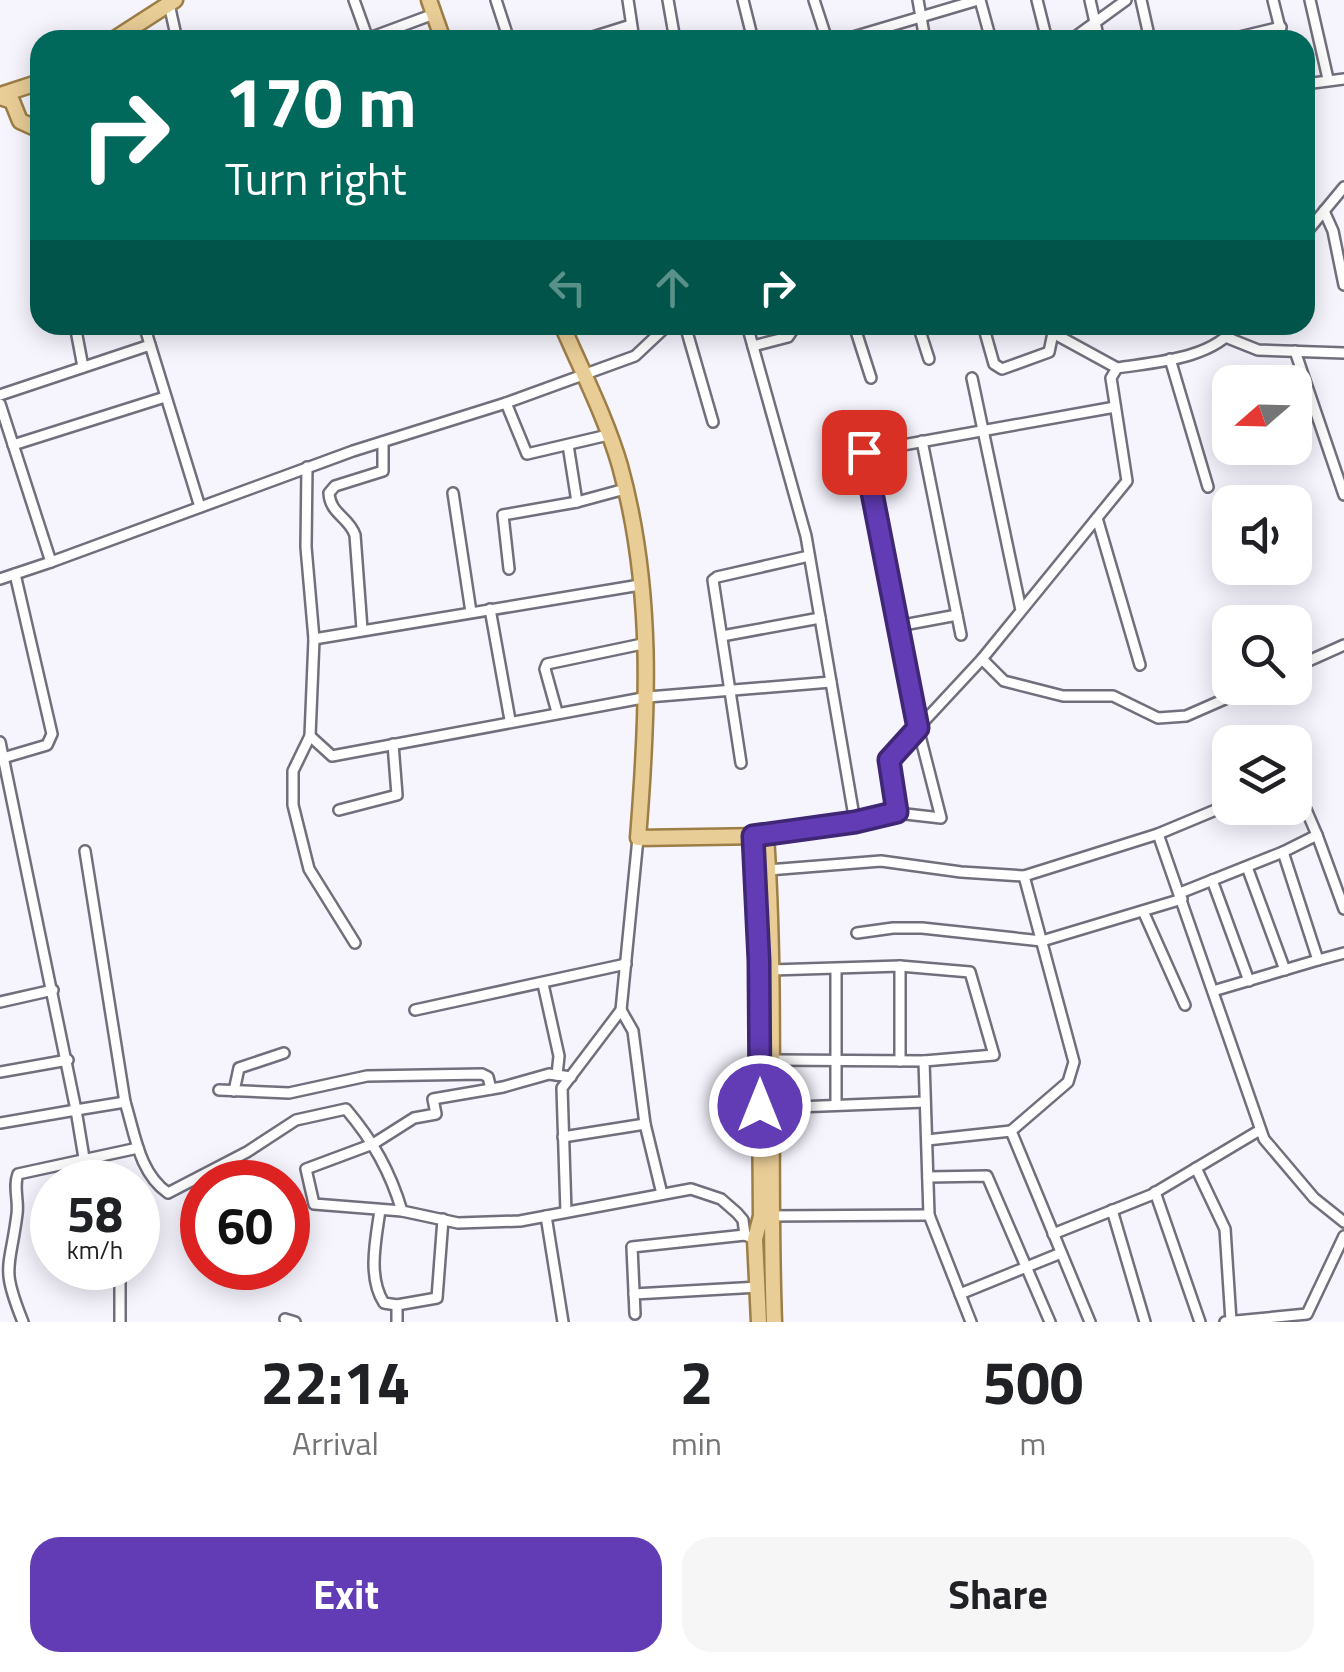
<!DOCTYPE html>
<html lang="en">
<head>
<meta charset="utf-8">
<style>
	body { margin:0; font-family:"Titillium Web",sans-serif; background:#f6f6f6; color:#202124; height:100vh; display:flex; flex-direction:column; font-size:38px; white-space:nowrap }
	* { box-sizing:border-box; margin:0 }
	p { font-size:32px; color:#757577 }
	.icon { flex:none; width:55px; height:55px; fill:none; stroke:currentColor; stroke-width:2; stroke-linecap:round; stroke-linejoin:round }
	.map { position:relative; height:1322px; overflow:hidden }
	.details { display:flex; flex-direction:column; background:#fff; flex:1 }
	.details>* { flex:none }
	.top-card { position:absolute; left:30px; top:30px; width:1285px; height:305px; border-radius:30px; box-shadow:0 5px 25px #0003; background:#00695c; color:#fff; overflow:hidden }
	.needle { width:65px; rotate:250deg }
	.fabs { position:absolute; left:1212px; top:365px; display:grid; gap:20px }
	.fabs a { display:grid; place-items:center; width:100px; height:100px; border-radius:20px; background:#fff; box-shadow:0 5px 25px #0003; font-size:50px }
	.speed { position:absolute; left:30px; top:1160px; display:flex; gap:20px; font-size:50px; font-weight:700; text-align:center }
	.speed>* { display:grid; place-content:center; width:130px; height:130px; border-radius:50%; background:#fff; box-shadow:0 5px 25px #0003; line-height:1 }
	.speed small { font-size:25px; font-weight:400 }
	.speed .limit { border:15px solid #d22; background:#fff; color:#111 }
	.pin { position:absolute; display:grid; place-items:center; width:85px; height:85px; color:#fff; margin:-42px; border-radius:20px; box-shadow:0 5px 15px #0006 }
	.me { position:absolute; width:110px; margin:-55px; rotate:0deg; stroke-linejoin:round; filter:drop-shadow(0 0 8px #0008) }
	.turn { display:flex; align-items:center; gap:35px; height:210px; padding:0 30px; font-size:45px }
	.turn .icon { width:130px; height:130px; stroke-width:2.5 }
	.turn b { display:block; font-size:70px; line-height:85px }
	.lanes { display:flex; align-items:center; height:95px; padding:0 30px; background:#0003; justify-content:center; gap:50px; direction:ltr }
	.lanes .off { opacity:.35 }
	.eta { display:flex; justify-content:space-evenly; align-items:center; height:170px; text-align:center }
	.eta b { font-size:60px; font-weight:700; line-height:70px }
	.cta { display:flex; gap:20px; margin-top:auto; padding:20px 30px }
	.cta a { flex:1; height:115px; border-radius:30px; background:#613cb4; color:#fff; font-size:40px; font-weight:700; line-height:115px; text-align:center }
	.cta a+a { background:#f6f6f6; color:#202124 }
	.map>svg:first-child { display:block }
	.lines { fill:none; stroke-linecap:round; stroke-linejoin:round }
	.street-casing { stroke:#716f7c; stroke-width:14 }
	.primary-casing { stroke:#9c7e46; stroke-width:19 }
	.street { stroke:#fff; stroke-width:9 }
	.primary { stroke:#e9cd97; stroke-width:14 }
	.route-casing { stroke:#3f2775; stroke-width:25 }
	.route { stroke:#613cb4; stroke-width:18 }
</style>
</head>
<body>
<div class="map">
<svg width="1344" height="1322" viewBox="0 0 1344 1322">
	<rect width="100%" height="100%" fill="#f6f5fe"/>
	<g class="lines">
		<defs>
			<g id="street">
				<polyline points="354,0 368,39"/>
				<polyline points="496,0 509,40"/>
				<polyline points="628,0 634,40"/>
				<polyline points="668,0 675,40"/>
				<polyline points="743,0 753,40"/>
				<polyline points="814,0 827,40"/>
				<polyline points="918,0 925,40"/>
				<polyline points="980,0 991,40"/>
				<polyline points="1037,0 1047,40"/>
				<polyline points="1090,0 1099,40"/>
				<polyline points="1141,0 1150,40"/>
				<polyline points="1273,0 1283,40"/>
				<polyline points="1310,0 1328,79"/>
				<polyline points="169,4 177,40"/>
				<polyline points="364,40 434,14"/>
				<polyline points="583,40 631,25"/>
				<polyline points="843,40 978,0"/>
				<polyline points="1071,40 1126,0"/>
				<polyline points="1227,40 1281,27"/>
				<polyline points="1305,84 1344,79"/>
				<polyline points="1324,211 1333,231 1344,285"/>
				<polyline points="1305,234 1344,187"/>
				<polyline points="75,325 83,367"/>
				<polyline points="144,325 200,507"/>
				<polyline points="685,325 713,422"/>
				<polyline points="747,325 806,536 855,822"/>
				<polyline points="854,325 871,378"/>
				<polyline points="918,325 929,359"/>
				<polyline points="983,325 994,364 1002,369 1049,352 1053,333"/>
				<polyline points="1049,325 1053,333 1117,368"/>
				<polyline points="1228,338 1258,350 1344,353"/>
				<polyline points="753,346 788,337 792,331 790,325"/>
				<polyline points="1295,351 1344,495"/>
				<polyline points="1170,359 1208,487"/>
				<polyline points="972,378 1021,610"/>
				<polyline points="0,395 150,345"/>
				<polyline points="506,403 527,454 608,435"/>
				<polyline points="0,404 51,562 353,451 506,403 635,356 668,325"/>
				<polyline points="922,441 961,635"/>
				<polyline points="13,445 165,397"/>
				<polyline points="568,445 577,502"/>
				<polyline points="307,467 306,547 314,639 310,736 293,771 293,805 309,869 355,943"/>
				<polyline points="453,493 471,612"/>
				<polyline points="1097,518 1140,665"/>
				<polyline points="509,569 503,515 577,502 625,489"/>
				<polyline points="0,579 51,562"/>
				<polyline points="490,609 510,720"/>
				<polyline points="898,626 957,615"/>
				<path d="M362 629 355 535C349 517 330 514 329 493L335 486 383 471V442"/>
				<polyline points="722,636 820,618"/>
				<polyline points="314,639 640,585"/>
				<polyline points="982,659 1004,681 1063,696 1113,696 1158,718 1186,716 1250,688"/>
				<polyline points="1295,667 1344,645"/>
				<polyline points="557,712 545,669 547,664 647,643"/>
				<polyline points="310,736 332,756 648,697 831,682"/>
				<path d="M0 742 76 1110 125 1102C135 1134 139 1173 168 1193L247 1152 296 1120 346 1109C373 1141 390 1171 402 1211L458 1223 520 1221 691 1189 721 1199 737 1213 743 1220 745 1235 755 1239"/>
				<polyline points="3,758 47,745 52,734 15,574"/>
				<polyline points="741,763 713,580 717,577 809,556"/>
				<polyline points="1295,784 1317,835"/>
				<polyline points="339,810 397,795 393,744"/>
				<polyline points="897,813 941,818 918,728 864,452 1115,407"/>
				<polyline points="1158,834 1230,804"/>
				<path d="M766 836 897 813 889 759 982 659 1127 481 1111 378 1117 368C1156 362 1213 359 1237 325"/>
				<polyline points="85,851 125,1102"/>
				<polyline points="1283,852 1317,835 1344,909"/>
				<polyline points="1247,867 1285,970"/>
				<polyline points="768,870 881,861 961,872 1024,876 1158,834 1264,1139 1314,1198 1344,1222"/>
				<polyline points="1024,876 1074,1062 1068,1082 1011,1131 1090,1322"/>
				<polyline points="1212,880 1249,981"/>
				<polyline points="1180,893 1283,852 1318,960 1213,991"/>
				<polyline points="1143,911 1185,1005"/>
				<polyline points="857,933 893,928 922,928 1042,941 1182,899"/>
				<polyline points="1318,960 1344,953"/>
				<polyline points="900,966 900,1061"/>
				<polyline points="771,970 900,966 970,972 994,1055 924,1061"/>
				<polyline points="543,984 559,1056 557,1075"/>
				<polyline points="0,1002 53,990"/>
				<polyline points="415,1010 626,964"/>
				<polyline points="621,1010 633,1031 645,1124 662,1194"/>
				<polyline points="772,1060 924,1061 929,1215 971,1322"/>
				<polyline points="0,1072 68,1060"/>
				<polyline points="219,1090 289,1093 367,1076 482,1074 488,1077 491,1089"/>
				<polyline points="234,1091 239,1068 284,1053"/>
				<polyline points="836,1105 836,969"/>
				<polyline points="771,1108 925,1102"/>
				<polyline points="0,1123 76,1110 88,1182"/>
				<polyline points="563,1137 645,1124"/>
				<polyline points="927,1140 1011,1131"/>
				<polyline points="1196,1168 1225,1229 1231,1321"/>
				<polyline points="928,1177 987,1176 1050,1322"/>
				<polyline points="1155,1192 1200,1322"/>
				<path d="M380 1210C376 1239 367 1277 384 1303L397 1305"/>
				<polyline points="1112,1210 1145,1322"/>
				<polyline points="402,1211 314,1204 306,1169 373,1144 414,1118 436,1114 433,1099 503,1087 549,1074 571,1077"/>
				<polyline points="566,1212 562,1088 621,1010 638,838"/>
				<polyline points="546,1216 563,1322"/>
				<polyline points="767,1216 929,1215"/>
				<polyline points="1053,1234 1151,1195 1260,1130"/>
				<polyline points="634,1294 759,1287"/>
				<polyline points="960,1294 1061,1253"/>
				<polyline points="635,1314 632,1247 745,1235"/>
				<polyline points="285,1319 295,1322"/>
				<path d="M23 1322C0 1265 10 1270 17 1214 19 1200 13 1187 18 1174L138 1148"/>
				<polyline points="120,1322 120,1268"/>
				<polyline points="397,1322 397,1305 437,1298 443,1219"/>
				<polyline points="1225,1322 1307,1314 1344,1236"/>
			</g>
			<g id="primary">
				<polyline points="429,0 443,40"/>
				<polyline points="113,40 175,0"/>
				<polyline points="0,95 40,82"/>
				<polyline points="0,97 12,101 20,121 40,130"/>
				<path d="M562 325C582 371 606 418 620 466 654 589 648 713 638 838L766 836C777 998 768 1160 774 1322"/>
				<polyline points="753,836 759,961 761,1216 755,1239 759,1322"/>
			</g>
		</defs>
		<use href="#street" class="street-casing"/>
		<use href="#primary" class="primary-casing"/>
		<use href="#street" class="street"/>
		<use href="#primary" class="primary"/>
	</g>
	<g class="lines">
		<defs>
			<polyline id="route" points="760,1106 759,961 753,836 855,822 897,812 889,760 918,728 864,452"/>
		</defs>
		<use href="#route" class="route-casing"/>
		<use href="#route" class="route"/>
	</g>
</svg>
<div class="fabs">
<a><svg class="needle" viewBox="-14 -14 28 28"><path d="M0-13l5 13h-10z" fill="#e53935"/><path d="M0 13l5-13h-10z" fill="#757577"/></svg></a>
<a><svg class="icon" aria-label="sound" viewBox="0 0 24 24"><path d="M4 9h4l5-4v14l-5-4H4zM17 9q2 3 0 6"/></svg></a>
<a><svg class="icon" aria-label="search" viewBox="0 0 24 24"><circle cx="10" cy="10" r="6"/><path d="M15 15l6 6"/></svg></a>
<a><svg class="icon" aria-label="layers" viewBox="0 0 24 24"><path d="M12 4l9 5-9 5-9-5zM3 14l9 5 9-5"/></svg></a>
</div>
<div class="speed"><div>58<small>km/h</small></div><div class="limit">60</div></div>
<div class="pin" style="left:864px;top:452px;background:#d93025"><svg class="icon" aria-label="arrive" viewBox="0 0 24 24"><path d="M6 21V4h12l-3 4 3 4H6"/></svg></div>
<svg class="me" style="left:760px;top:1106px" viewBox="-20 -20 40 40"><circle r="17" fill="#613cb4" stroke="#fff" stroke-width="3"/><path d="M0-11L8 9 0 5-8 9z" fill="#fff"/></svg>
<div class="top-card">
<div class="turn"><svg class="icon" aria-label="right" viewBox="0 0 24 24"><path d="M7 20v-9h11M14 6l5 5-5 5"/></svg><div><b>170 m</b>Turn right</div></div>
<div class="lanes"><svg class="icon off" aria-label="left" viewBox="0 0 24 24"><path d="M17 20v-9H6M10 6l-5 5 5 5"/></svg><svg class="icon off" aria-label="ahead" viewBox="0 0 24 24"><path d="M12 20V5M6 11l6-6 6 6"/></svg><svg class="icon" aria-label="right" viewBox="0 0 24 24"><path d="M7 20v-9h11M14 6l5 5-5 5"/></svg></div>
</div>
</div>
<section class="details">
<div class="eta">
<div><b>22:14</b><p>Arrival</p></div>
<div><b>2</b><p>min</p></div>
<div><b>500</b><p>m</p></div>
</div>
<div class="cta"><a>Exit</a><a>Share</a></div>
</section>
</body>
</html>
